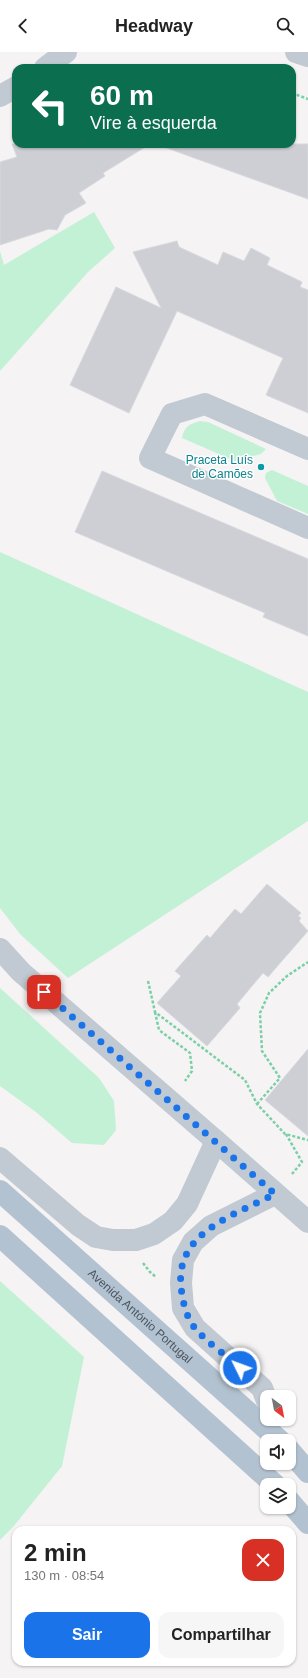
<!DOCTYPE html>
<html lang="pt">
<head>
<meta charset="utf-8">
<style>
	body { margin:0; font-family:Helvetica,sans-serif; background:#f6f6f6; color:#222; height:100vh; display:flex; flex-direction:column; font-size:15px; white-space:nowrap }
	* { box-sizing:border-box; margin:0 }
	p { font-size:13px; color:#767676 }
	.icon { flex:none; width:22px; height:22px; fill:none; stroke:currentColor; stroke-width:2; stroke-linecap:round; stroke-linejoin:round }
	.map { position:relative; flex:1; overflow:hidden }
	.side { position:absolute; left:12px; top:1474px; width:284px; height:140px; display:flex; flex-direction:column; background:#fff; border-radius:12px; box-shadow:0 1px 3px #0004 }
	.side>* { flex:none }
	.banner { position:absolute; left:12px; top:12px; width:284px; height:84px; border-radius:12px; box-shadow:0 1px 3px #0004; background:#0b6e4f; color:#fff; overflow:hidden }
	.needle { width:26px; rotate:148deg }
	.buttons { position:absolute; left:260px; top:1338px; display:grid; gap:8px }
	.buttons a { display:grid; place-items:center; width:36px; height:36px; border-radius:8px; background:#fff; box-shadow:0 1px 3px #0004; font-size:20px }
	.pin { position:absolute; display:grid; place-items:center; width:34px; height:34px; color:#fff; margin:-17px; border-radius:8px; box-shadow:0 2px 6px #0006 }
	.me { position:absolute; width:44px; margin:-22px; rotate:312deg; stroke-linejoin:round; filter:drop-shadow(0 0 3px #0008) }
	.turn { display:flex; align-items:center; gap:14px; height:84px; padding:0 12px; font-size:18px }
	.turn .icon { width:52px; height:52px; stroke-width:2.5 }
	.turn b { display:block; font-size:28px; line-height:34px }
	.round { display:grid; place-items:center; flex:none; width:42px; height:42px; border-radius:12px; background:#f6f6f6 }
	.summary { display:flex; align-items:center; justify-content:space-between; height:68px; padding:0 12px }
	h1 { font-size:24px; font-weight:700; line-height:30px }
	.button { display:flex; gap:8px; margin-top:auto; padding:8px 12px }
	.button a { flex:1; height:46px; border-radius:12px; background:#1a73e8; color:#fff; font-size:16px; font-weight:700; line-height:46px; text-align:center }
	.button a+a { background:#f6f6f6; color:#222 }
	header { display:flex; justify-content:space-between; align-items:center; height:52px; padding:0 12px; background:#fff; font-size:18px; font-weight:700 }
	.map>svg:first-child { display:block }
	.green { fill:#c3f1d5 }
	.building { fill:#cdcfd5; stroke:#d7d9de }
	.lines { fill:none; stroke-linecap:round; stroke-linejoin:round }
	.path { stroke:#7ad0a6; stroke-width:2.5; stroke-dasharray:3 2; stroke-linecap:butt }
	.minor { stroke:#c1cad2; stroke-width:22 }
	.tertiary { stroke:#c1cad2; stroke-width:22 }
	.primary { stroke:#b3c2d1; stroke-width:22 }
	.route { stroke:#1a73e8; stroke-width:7; stroke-dasharray:0 12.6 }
	.culture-dot { fill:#0f9aa8; stroke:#fff; stroke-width:1.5 }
	.labels { text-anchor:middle; stroke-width:3; stroke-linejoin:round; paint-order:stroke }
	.culture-label { font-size:12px; fill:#0d838f; stroke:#fff; text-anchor:end }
	.street-label { font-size:12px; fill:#4a5661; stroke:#fff }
</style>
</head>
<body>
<header><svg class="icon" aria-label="back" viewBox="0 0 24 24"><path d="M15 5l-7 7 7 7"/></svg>Headway<svg class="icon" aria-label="search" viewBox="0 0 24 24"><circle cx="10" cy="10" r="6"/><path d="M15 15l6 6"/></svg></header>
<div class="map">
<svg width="308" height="1626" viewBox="0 0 308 1626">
	<rect width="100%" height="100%" fill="#f5f3f3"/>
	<g class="green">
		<polygon points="94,160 115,196 88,220 0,319 0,199 4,213"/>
		<path d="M200 369 208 370 266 397 261 402 235 409 182 386C184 375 189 372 200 369Z"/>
		<polygon points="272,418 308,434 308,462 277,449 265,426 266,421"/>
		<polygon points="0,500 308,640 308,769 68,926 20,882 0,856"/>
		<polygon points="0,936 99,1026 114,1049 116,1078 104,1093 72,1091 36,1060 0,1034"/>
		<polygon points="0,1229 84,1305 62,1414 13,1475 0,1488"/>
	</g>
	<g class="building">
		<polygon points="12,92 150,92 103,121 105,124 79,141 86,151 65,163 57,178 49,177 0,193 0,110 17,105"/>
		<polygon points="165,92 308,92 308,147 164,95"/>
		<polygon points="177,189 179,195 218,213 223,200 244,209 251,196 270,206 267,213 302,230 300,235 308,238 308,361 266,343 283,306 177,259 129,361 70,333 116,235 161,256 133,200"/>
		<polygon points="102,419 308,507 308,584 263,565 265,561 75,480"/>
		<polygon points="267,832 301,861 298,864 301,866 299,869 308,879 268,925 263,921 237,952 240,956 207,994 157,951 181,924 175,919 207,883 210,886 235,857 241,862"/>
		<polygon points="308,997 308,1084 265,1048"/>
	</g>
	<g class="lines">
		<g class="path">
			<polyline points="292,41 308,47"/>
			<polyline points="148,929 155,960 245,1028 257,1052 285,1082 308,1088"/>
			<polyline points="155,960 159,978 190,1001 192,1019 185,1029"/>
			<polyline points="257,1052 280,1026 262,999 260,961 269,941 287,924 308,910"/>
			<polyline points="286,1082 302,1110 292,1122"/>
			<polyline points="143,1211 150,1220 156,1225"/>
		</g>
		<g class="minor">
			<polyline points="296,0 308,4"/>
			<polyline points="45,16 66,0"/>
			<polyline points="0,44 16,35"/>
			<polyline points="308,397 205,352 172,362 150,406 308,476"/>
			<polyline points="0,897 21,920 216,1089"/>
		</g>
		<g class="tertiary">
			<polyline points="0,1106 78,1173 96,1185 113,1188 136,1188 154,1182 173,1169 187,1152 216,1089 308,1170"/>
			<polyline points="267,1349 262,1336 195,1276 183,1256 181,1231 183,1208 193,1190 211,1174 275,1142"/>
		</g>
		<g class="primary">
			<path id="s1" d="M0 1139 280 1389"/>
			<polyline points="0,1184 275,1433"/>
			<polyline points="289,1398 308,1420"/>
			<polyline points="289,1449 308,1471"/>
		</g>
	</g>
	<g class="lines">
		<path class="route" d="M44 940 275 1142C235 1163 175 1180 181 1235 183 1250 185 1262 194 1275 204 1288 227 1304 240 1316"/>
	</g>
	<circle class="culture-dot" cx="261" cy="415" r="4"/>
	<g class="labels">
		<g class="culture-label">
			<text x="253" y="412">Praceta Luís<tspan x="253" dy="14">de Camões</tspan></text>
		</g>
		<g class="street-label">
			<text dy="4" stroke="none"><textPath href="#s1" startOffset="188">Avenida António Portugal</textPath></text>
		</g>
	</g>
</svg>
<div class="buttons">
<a><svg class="needle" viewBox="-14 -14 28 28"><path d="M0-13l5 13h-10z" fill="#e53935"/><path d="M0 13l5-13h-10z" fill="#767676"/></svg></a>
<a><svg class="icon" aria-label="sound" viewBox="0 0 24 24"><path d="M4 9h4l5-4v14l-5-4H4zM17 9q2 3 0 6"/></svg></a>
<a><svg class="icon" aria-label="layers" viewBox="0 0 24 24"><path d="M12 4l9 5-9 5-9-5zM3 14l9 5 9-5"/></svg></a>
</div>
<div class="pin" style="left:44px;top:940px;background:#d93025"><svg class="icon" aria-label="arrive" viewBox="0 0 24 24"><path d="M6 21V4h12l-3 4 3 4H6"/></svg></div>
<svg class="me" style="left:240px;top:1316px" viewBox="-20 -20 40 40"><circle r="17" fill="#1a73e8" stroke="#fff" stroke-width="3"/><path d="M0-11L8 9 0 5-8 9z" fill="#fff"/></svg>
<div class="banner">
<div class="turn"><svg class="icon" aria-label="left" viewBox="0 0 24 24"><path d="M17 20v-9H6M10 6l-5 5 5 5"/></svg><div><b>60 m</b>Vire à esquerda</div></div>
</div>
<section class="side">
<div class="summary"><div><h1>2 min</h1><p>130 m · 08:54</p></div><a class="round" style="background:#d93025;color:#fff"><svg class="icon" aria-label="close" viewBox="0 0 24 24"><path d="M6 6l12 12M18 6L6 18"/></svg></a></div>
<div class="button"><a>Sair</a><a>Compartilhar</a></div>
</section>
</div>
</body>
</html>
